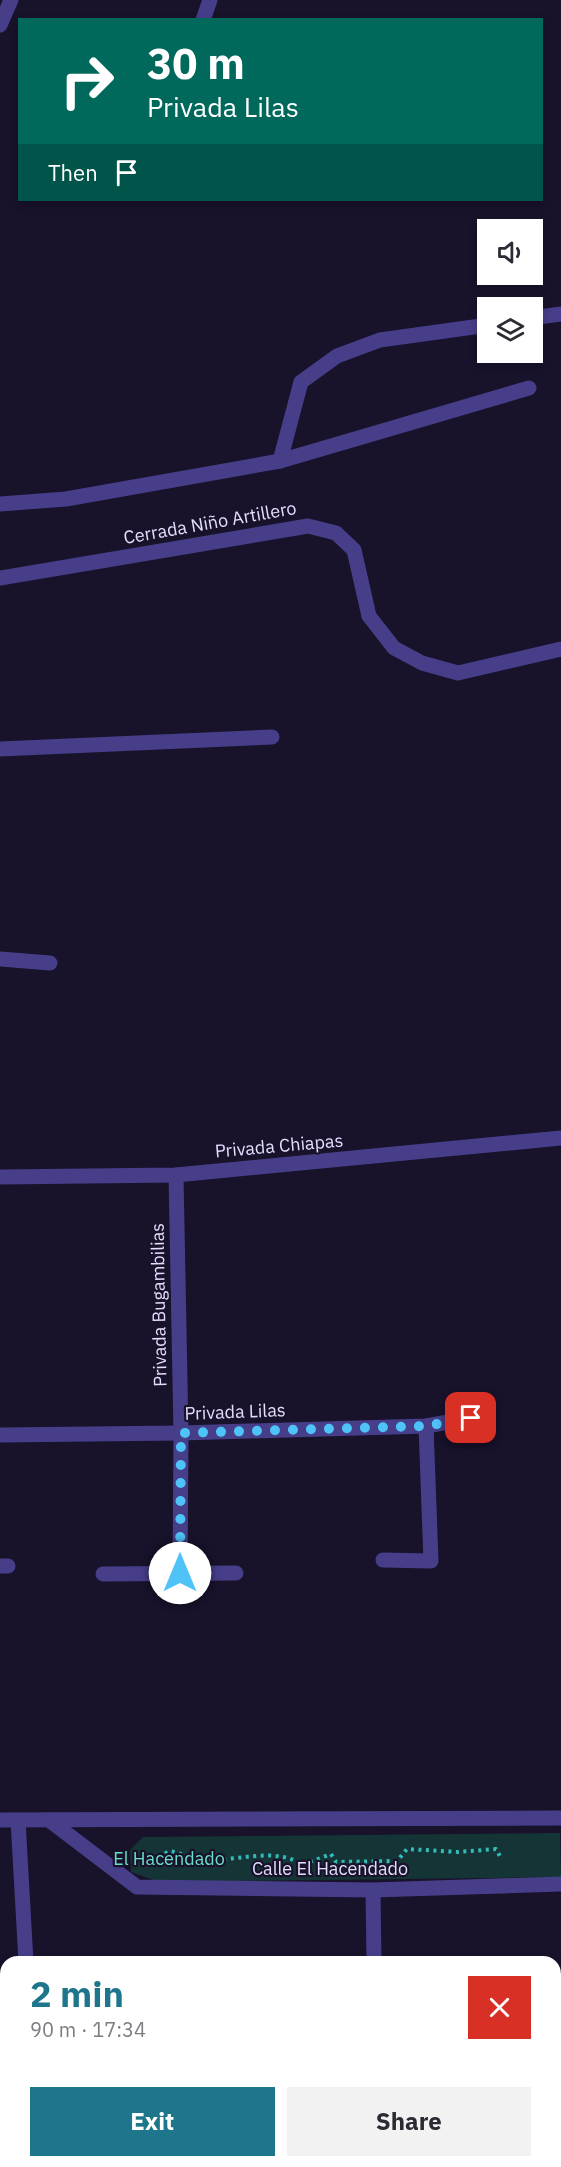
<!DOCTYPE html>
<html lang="en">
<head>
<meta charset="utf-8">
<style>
	body { margin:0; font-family:"IBM Plex Sans",sans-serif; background:#f2f2f3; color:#2b2b33; height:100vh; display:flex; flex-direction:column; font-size:22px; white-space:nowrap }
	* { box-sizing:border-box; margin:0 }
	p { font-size:20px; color:#7c7c81 }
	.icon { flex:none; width:33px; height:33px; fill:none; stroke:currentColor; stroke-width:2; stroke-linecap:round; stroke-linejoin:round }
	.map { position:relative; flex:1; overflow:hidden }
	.sheet { position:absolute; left:0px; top:1956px; width:561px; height:212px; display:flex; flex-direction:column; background:#fff; border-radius:18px 18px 0 0; box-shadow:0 3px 9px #0003 }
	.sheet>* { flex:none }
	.banner { position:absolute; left:18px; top:18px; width:525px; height:183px; border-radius:0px; box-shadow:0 3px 9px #0003; background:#00695c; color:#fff; overflow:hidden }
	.fabs { position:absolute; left:477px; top:219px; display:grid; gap:12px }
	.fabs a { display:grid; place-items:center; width:66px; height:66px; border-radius:0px; background:#fff; box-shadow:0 3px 9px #0003; font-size:30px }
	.pin { position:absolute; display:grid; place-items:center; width:51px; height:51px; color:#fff; margin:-26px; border-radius:12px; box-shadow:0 3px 9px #0006 }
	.me { position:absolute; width:66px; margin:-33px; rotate:0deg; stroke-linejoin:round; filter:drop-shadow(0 0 4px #0008) }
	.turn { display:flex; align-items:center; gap:21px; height:126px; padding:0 30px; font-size:27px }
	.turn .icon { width:78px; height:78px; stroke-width:2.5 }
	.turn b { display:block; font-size:42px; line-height:51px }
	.then { display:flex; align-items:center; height:57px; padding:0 30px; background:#0003; gap:12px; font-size:22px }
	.round { display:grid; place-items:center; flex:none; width:63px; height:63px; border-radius:0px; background:#f2f2f3 }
	.summary { display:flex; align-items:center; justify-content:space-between; height:102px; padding:0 30px }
	h1 { font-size:36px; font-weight:800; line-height:45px; color:#1e768d }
	.button { display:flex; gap:12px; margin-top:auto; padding:12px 30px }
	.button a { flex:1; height:69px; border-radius:0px; background:#1e768d; color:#fff; font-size:24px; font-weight:800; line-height:69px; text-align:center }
	.button a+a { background:#f2f2f3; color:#2b2b33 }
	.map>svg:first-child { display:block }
	.green { fill:#153435 }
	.building { fill:#2b1e4c; stroke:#443177; stroke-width:1.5 }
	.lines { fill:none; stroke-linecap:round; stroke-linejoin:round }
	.path { stroke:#34bbbb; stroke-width:4; stroke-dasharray:3 4.5; stroke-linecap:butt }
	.service { stroke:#463e89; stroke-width:15 }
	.pedestrian { stroke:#463e89; stroke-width:15 }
	.minor { stroke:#463e89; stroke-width:15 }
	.tertiary { stroke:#463e89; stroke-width:15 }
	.route { stroke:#4fc3f7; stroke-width:10; stroke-dasharray:0 18 }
	.labels { text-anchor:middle; stroke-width:4.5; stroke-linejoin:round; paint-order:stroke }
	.street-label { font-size:18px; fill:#e3ddfe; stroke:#18122b }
	.park-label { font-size:18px; fill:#69dfc9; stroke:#18122b }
</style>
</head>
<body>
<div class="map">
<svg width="561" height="2167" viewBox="0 0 561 2167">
	<rect width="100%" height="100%" fill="#18122b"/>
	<polygon class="green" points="560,1833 561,1877 159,1882 131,1872 130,1850 143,1837"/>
	<g class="building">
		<polygon points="555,2147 561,2147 561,2167 524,2167 524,2162 555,2162"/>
		<polygon points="0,2153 6,2153 6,2162 56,2162 56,2167 0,2167"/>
		<polygon points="56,2162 90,2162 91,2167 56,2167"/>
		<polygon points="90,2162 119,2162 119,2167 91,2167"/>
		<rect x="119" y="2162" width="142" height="5"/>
		<rect x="261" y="2162" width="73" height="5"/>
		<rect x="397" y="2162" width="127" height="5"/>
	</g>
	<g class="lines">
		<g class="path">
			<path d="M152 1861 169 1851C181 1853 194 1859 206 1859 239 1862 268 1847 301 1863"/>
			<polyline points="310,1862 331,1854 336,1862 397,1861 407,1849 458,1852 496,1849 501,1858 503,1858"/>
		</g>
		<g class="service">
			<polyline points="203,20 210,0"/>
			<polyline points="532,318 561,314"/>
			<polyline points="280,461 301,382 337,356 380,340 488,325"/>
			<polyline points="0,504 66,499 280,461 529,388"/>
			<polyline points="0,578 308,526 336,533 354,550 369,616 394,648 422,663 458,673 561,649"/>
			<polyline points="0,749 272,737"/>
			<polyline points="0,959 50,963"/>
		</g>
		<polyline class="pedestrian" points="18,1820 26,1962"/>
		<g class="minor">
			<polyline points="176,1175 181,1433 180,1573"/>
			<polyline points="0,1177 176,1175 561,1138"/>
			<polyline points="0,1435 181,1433 426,1426 471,1418"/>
			<polyline points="383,1560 431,1561 426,1426"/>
			<polyline points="0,1566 8,1566"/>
			<polyline points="103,1574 236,1573"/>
			<polyline points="0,1820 561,1818"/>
			<polyline points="49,1820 137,1887 373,1890 561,1884"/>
			<polyline points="373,1890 374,1962"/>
			<polyline points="0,2097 6,2099"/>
			<polyline points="555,2105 561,2105"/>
			<polyline points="376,2167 376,2162"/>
		</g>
		<polyline class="tertiary" points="0,25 11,0"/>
	</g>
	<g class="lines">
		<polyline class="route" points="180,1573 181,1433 426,1426 471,1418"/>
	</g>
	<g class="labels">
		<g class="street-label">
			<text transform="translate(210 523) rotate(-10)" y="6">Cerrada Niño Artillero</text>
			<text transform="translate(279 1146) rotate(-5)" y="6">Privada Chiapas</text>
			<text transform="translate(159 1305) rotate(-91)" y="6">Privada Bugambilias</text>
			<text transform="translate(235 1412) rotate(-2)" y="6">Privada Lilas</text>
			<text x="330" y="1875">Calle El Hacendado</text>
		</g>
		<g class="park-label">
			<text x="169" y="1865">El Hacendado</text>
		</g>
	</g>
</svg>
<div class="fabs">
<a><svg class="icon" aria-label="sound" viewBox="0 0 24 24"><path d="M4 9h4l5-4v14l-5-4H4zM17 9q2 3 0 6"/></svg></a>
<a><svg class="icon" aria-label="layers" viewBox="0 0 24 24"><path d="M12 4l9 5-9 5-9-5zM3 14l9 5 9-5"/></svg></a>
</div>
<div class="pin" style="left:471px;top:1418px;background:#d93025"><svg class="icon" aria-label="arrive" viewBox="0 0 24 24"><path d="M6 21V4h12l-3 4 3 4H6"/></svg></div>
<svg class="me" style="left:180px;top:1573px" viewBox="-20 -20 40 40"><circle r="19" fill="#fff"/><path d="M0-13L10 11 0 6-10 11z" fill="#4fc3f7"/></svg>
<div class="banner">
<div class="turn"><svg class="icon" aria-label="right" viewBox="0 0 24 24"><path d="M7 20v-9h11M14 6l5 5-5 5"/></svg><div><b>30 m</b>Privada Lilas</div></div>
<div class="then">Then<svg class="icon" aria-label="arrive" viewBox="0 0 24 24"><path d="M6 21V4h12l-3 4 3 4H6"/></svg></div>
</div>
<section class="sheet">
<div class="summary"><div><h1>2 min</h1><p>90 m · 17:34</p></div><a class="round" style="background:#d93025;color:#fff"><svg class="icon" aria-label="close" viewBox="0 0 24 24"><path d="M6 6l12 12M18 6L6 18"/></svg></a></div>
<div class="button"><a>Exit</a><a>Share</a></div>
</section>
</div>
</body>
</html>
